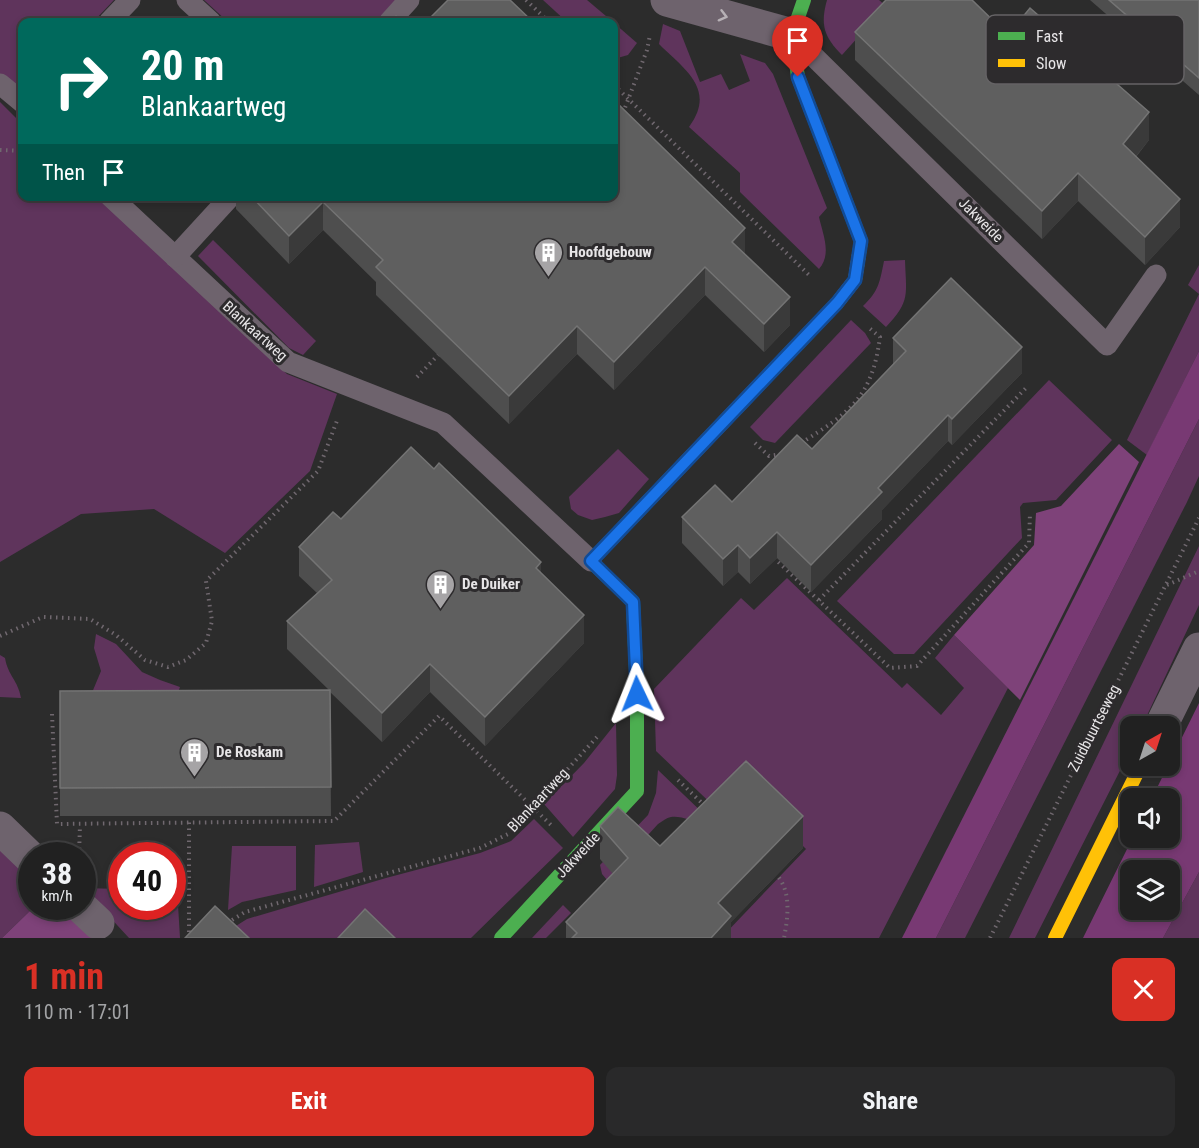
<!DOCTYPE html>
<html lang="en">
<head>
<meta charset="utf-8">
<style>
	body { margin:0; font-family:"Roboto Condensed",sans-serif; background:#29292a; color:#f1f3f6; height:100vh; display:flex; flex-direction:column; font-size:22px; white-space:nowrap }
	* { box-sizing:border-box; margin:0 }
	p { font-size:20px; color:#a2a3a5 }
	.icon { flex:none; width:33px; height:33px; fill:none; stroke:currentColor; stroke-width:2; stroke-linecap:round; stroke-linejoin:round }
	.map { position:relative; height:938px; overflow:hidden }
	.panel { display:flex; flex-direction:column; background:#212121; flex:1 }
	.panel>* { flex:none }
	.hud { position:absolute; left:18px; top:18px; width:600px; height:183px; border-radius:12px; box-shadow:0 3px 9px #0003,0 0 0 2px #3e3e3f; background:#00695c; color:#fff; overflow:hidden }
	.needle { width:39px; rotate:39deg }
	.fabs { position:absolute; left:1120px; top:716px; display:grid; gap:12px }
	.fabs a { display:grid; place-items:center; width:60px; height:60px; border-radius:12px; background:#212121; box-shadow:0 3px 9px #0003,0 0 0 2px #3e3e3f; font-size:30px }
	.speed { position:absolute; left:18px; top:842px; display:flex; gap:12px; font-size:30px; font-weight:700; text-align:center }
	.speed>* { display:grid; place-content:center; width:78px; height:78px; border-radius:50%; background:#212121; box-shadow:0 3px 9px #0003,0 0 0 2px #3e3e3f; line-height:1 }
	.speed small { font-size:15px; font-weight:400 }
	.speed .limit { border:9px solid #d22; background:#fff; color:#111 }
	.pin { position:absolute; display:grid; place-items:center; width:51px; height:51px; color:#fff; margin:-62px -26px; border-radius:50% 50% 50% 0; rotate:-45deg; box-shadow:0 0 6px #0007 }
	.pin .icon { rotate:45deg }
	.me { position:absolute; width:66px; margin:-33px; rotate:358deg; stroke-linejoin:round; filter:drop-shadow(0 0 4px #0008) }
	.turn { display:flex; align-items:center; gap:21px; height:126px; padding:0 24px; font-size:27px }
	.turn .icon { width:78px; height:78px; stroke-width:2.5 }
	.turn b { display:block; font-size:42px; line-height:51px }
	.then { display:flex; align-items:center; height:57px; padding:0 24px; background:#0003; gap:12px; font-size:22px }
	.round { display:grid; place-items:center; flex:none; width:63px; height:63px; border-radius:12px; background:#29292a }
	.head { display:flex; align-items:center; justify-content:space-between; height:102px; padding:0 24px }
	h1 { font-size:36px; font-weight:700; line-height:45px; color:#d93025 }
	.button { display:flex; gap:12px; margin-top:auto; padding:12px 24px }
	.button a { flex:1; height:69px; border-radius:12px; background:#d93025; color:#fff; font-size:24px; font-weight:700; line-height:69px; text-align:center }
	.button a+a { background:#29292a; color:#f1f3f6 }
	.map>svg:first-child { display:block }
	.green { fill:#5f345c }
	.forest { fill:#7e4279 }
	.water { fill:#783973; fill-rule:evenodd }
	.lines { fill:none; stroke-linecap:round; stroke-linejoin:round }
	.path { stroke:#70686f; stroke-width:4; stroke-dasharray:1.5 4.5; stroke-linecap:butt }
	.lane { stroke:#6e636d; stroke-width:21 }
	.street { stroke:#6e636d; stroke-width:33 }
	.fast { stroke:#4caf50; stroke-width:14 }
	.slow { stroke:#ffc107; stroke-width:14 }
	.wall { fill:#4e4e4e }
	.shaded-wall { fill:#3a3a3a }
	.building { fill:#5f5f5f; stroke:#747474; stroke-width:1.5 }
	.oneway { stroke:#b7b1b6 }
	.route-casing { stroke:#114b97; stroke-width:15 }
	.route { stroke:#1a73e8; stroke-width:10 }
	.labels { text-anchor:middle; stroke-width:6; stroke-linejoin:round; paint-order:stroke }
	.street-label { font-size:15px; fill:#e7e5e7; stroke:#2d2b2d }
	.poi-label { font-size:15px; font-weight:bold; fill:#e7e5e7; stroke:#2d2b2d; text-anchor:start }
	.key { fill:#2d2b2d; stroke:#656365; stroke-width:1.5 }
	.key-label { font-size:16px; fill:#e7e5e7 }
</style>
</head>
<body>
<div class="map">
<svg width="1199" height="938" viewBox="0 0 1199 938">
	<rect width="100%" height="100%" fill="#2c2c2c"/>
	<g class="green">
		<polygon points="0,0 114,0 93,22 22,22 22,95 0,76"/>
		<polygon points="204,0 396,0 375,22 228,22"/>
		<polygon points="543,0 587,0 613,22 567,22"/>
		<path d="M827 0H879L886 6 842 55C824 37 820 25 827 0Z"/>
		<polygon points="614,23 637,43 628,55 614,59"/>
		<path d="M663 24 680 31 700 82 721 74 729 90 750 81 740 54 765 63 773 74 827 208 819 217C823 235 832 254 819 269L740 192V173L689 127C717 89 684 69 659 44Z"/>
		<polygon points="0,102 22,124 22,196 99,197 287,374 337,394 310,471 225,553 154,509 81,514 0,562"/>
		<polygon points="213,240 316,341 303,355 289,348 198,256"/>
		<path d="M905 260C906 294 911 301 886 327L863 306C879 291 880 281 884 261Z"/>
		<polygon points="1199,265 1199,351 1147,455 1127,440 1199,294 1188,285"/>
		<polygon points="851,320 865,333 871,343 775,443 763,440 750,427"/>
		<polygon points="1049,380 1112,440 1056,500 1023,503 1020,507 1022,538 914,654 894,654 837,601"/>
		<polygon points="1199,419 1199,476 1187,502 965,938 936,938"/>
		<polygon points="618,449 649,479 619,513 605,517 592,520 578,515 571,509 569,497"/>
		<polygon points="1199,546 1199,605 1142,726 1131,726 1131,749 1035,938 1009,938"/>
		<polygon points="787,578 902,688 907,683 941,715 964,688 935,658 954,635 1008,688 879,938 723,938 722,937 806,849 746,789 722,814 656,751 654,689 741,598 754,610"/>
		<polygon points="96,634 116,644 142,672 160,680 180,687 176,698 91,695 101,671 94,648"/>
		<path d="M0 655 5 658C8 676 18 680 21 698L0 697Z"/>
		<polygon points="616,723 617,775 615,789 573,837 544,804 584,763"/>
		<path d="M658 770 734 843C719 835 688 814 671 817 666 818 663 821 658 824L607 880 602 874 600 865 648 815 656 793Z"/>
		<polygon points="534,819 563,848 471,938 217,938 247,919 386,878 480,853 511,841"/>
		<polygon points="359,842 363,872 314,887 315,845"/>
		<polygon points="232,846 296,846 296,890 242,902 228,910"/>
		<polygon points="0,848 31,878 32,906 35,906 2,938 0,938"/>
		<polygon points="1199,872 1199,938 1163,938"/>
		<polygon points="83,888 121,889 122,906 172,906 173,888 177,888 180,938 129,938"/>
		<polygon points="563,905 571,913 546,938 532,938"/>
	</g>
	<g class="forest">
		<polygon points="1119,444 1139,462 1020,700 954,635 1034,545 1036,513 1061,506"/>
		<polygon points="35,906 61,906 97,938 2,938"/>
	</g>
	<g class="water">
		<polygon points="1199,351 1199,419 936,938 902,938"/>
		<path d="M1199 703V872L1163 938H1083L1133 837H1170V798H1152ZM1131 870H1170V909H1131Z"/>
	</g>
	<g class="lines">
		<g class="path">
			<polyline points="526,0 549,22"/>
			<polyline points="614,85 809,275"/>
			<polyline points="623,113 647,50 650,35"/>
			<polyline points="0,150 22,151"/>
			<polyline points="417,377 441,352"/>
			<polyline points="755,443 769,456 782,454"/>
			<path d="M801 443C850 412 872 398 880 337L868 327"/>
			<polyline points="774,558 890,668 917,666 1029,543 1030,513"/>
			<polyline points="1167,585 1199,571"/>
			<polyline points="819,600 1026,388"/>
			<polyline points="0,636 43,617 90,619 116,635 145,660 168,667 186,660 206,643 212,621 206,581 318,471 338,418"/>
			<polyline points="52,714 57,824 334,821 439,716 552,826"/>
			<polyline points="678,780 705,806"/>
			<polyline points="79,855 80,825"/>
			<path d="M775 873C792 890 788 917 784 938"/>
			<polyline points="227,923 245,912 480,848 508,834 597,737"/>
			<polyline points="189,938 189,819"/>
			<polyline points="990,938 1199,518"/>
		</g>
		<g class="lane">
			<polyline points="187,0 211,22"/>
			<polyline points="109,22 130,0"/>
			<polyline points="389,22 409,0"/>
			<polyline points="792,35 1107,345 1156,275"/>
			<polyline points="0,84 22,102"/>
			<polyline points="110,196 288,362 443,423 591,561"/>
			<polyline points="175,257 231,196"/>
		</g>
		<g class="street">
			<polyline points="667,0 792,35"/>
			<polyline points="1161,726 1199,649"/>
			<polyline points="0,828 32,859"/>
			<polyline points="80,906 98,923"/>
		</g>
		<g class="fast">
			<polyline points="804,0 792,35 798,77 861,241 859,254"/>
			<polyline points="501,938 637,791 637,694 633,602 596,566"/>
		</g>
		<g class="slow">
			<polyline points="596,566 591,561 837,303 855,280 859,254"/>
			<polyline points="1055,938 1141,765"/>
		</g>
	</g>
	<g class="wall">
		<polygon points="1090,0 1199,0 1199,95"/>
		<polygon points="855,32 1149,140 1136,157 1180,227 1145,265 1078,201 1042,239 855,60"/>
		<polygon points="236,196 614,196 745,254 790,325 764,352 705,295 614,390 577,354 509,424 376,295 376,282 323,230 289,264 236,209"/>
		<polygon points="893,338 1022,373 952,445 948,441 882,510 882,519 811,592 777,558 750,584 738,572 723,586 682,543 682,517 732,502 812,449 893,365"/>
		<polygon points="341,519 541,573 584,643 485,746 430,692 382,742 330,692 331,816 60,816 60,691 329,690 287,649 287,621 317,593 299,576 299,547"/>
		<polygon points="600,826 660,846 803,848 731,922 731,938 566,938 566,922 613,874 600,859"/>
	</g>
	<g class="shaded-wall">
		<polygon points="1149,112 1149,140 1123,172 1123,144"/>
		<polygon points="1078,173 1078,201 1042,239 1042,211"/>
		<polygon points="1180,199 1180,227 1145,265 1145,237"/>
		<polygon points="323,202 323,230 289,264 289,236"/>
		<polygon points="745,228 745,256 732,242"/>
		<polygon points="705,267 705,295 614,390 614,362"/>
		<polygon points="790,297 790,325 764,352 764,324"/>
		<polygon points="577,326 577,354 509,424 509,396"/>
		<polygon points="1022,347 1022,373 952,445 952,419"/>
		<polygon points="948,415 948,441 882,510 882,519 811,592 811,565 878,488"/>
		<polygon points="777,532 777,558 750,584 750,558"/>
		<polygon points="738,545 738,572 723,586 723,559"/>
		<polygon points="541,562 541,591 536,568"/>
		<polygon points="584,615 584,643 485,746 485,717"/>
		<polygon points="430,664 430,692 382,742 382,713"/>
		<polygon points="803,816 803,848 731,922 731,938 711,938 718,903"/>
	</g>
	<g class="building">
		<polygon points="448,0 510,0 533,22 426,22"/>
		<polygon points="886,0 972,0 1008,35 1030,8 1149,112 1123,144 1180,199 1145,237 1078,173 1042,211 855,32"/>
		<polygon points="1109,0 1199,0 1199,78"/>
		<polygon points="396,16 402,22 390,22"/>
		<polygon points="614,100 745,228 732,242 790,297 764,324 705,267 614,362 577,326 509,396 376,267 383,260 323,202 289,236 251,196 614,196"/>
		<polygon points="951,278 1022,347 952,419 948,415 878,488 882,492 811,565 777,532 750,558 738,545 723,559 682,517 715,485 732,502 797,435 812,449 906,351 893,338"/>
		<polygon points="411,447 434,469 439,463 541,562 536,568 584,615 485,717 430,664 382,713 287,621 332,580 299,547 333,512 341,519"/>
		<polygon points="330,690 331,787 60,788 60,691"/>
		<polygon points="746,761 803,816 718,903 731,916 711,938 572,938 577,933 566,922 628,858 600,826 618,807 660,846"/>
		<polygon points="215,906 249,938 185,938"/>
		<polygon points="365,909 395,938 338,938"/>
	</g>
	<defs><path id="oneway-chevron" d="M-2-3.5L2.5 0L-2 3.5" fill="none" stroke-width="1.6" stroke-linecap="round" stroke-linejoin="round" transform="scale(1.5)"/></defs>
	<use class="oneway" href="#oneway-chevron" transform="translate(723 16) rotate(15)"/>
	<g class="lines">
		<defs>
			<polyline id="route" points="637,694 633,602 591,561 837,303 855,280 861,241 798,77"/>
		</defs>
		<use href="#route" class="route-casing"/>
		<use href="#route" class="route"/>
	</g>
	<defs>
		<symbol id="building-pin" viewBox="-11 -11 22 30"><path d="M0 17L-7.5 6A9.5 9.5 0 1 1 7.5 6Z" fill="#a6a4a6" stroke="#2d2b2d"/><path d="M-4-6H4V6H1V3H-1V6H-4ZM-2.5-4.3h1.7v1.8h-1.7ZM.8-4.3h1.7v1.8H.8ZM-2.5-1h1.7V.8h-1.7ZM.8-1h1.7V.8H.8Z" fill="#fff"/></symbol>
	</defs>
	<g fill-rule="evenodd">
		<use href="#building-pin" x="532" y="236" width="33" height="45"/>
		<use href="#building-pin" x="424" y="568" width="33" height="45"/>
		<use href="#building-pin" x="178" y="736" width="33" height="45"/>
	</g>
	<g class="labels">
		<g class="street-label">
			<text transform="translate(981 220) rotate(45)" y="5">Jakweide</text>
			<text transform="translate(255 331) rotate(42)" y="5">Blankaartweg</text>
			<text transform="translate(1094 728) rotate(-63)" y="5">Zuidbuurtseweg</text>
			<text transform="translate(538 800) rotate(-47)" y="5">Blankaartweg</text>
			<text transform="translate(578 855) rotate(-47)" y="5">Jakweide</text>
		</g>
		<g class="poi-label">
			<text x="569" y="257">Hoofdgebouw</text>
			<text x="462" y="589">De Duiker</text>
			<text x="216" y="757">De Roskam</text>
		</g>
	</g>
	<rect x="986" y="15" width="198" height="69" rx="9" class="key"/>
	<rect x="998" y="32" width="27" height="8" fill="#4caf50"/>
	<rect x="998" y="59" width="27" height="8" fill="#ffc107"/>
	<g class="key-label">
		<text x="1036" y="42">Fast</text>
		<text x="1036" y="69">Slow</text>
	</g>
</svg>
<div class="fabs">
<a><svg class="needle" viewBox="-14 -14 28 28"><path d="M0-13l5 13h-10z" fill="#e53935"/><path d="M0 13l5-13h-10z" fill="#a2a3a5"/></svg></a>
<a><svg class="icon" aria-label="sound" viewBox="0 0 24 24"><path d="M4 9h4l5-4v14l-5-4H4zM17 9q2 3 0 6"/></svg></a>
<a><svg class="icon" aria-label="layers" viewBox="0 0 24 24"><path d="M12 4l9 5-9 5-9-5zM3 14l9 5 9-5"/></svg></a>
</div>
<div class="speed"><div>38<small>km/h</small></div><div class="limit">40</div></div>
<div class="pin" style="left:798px;top:77px;background:#d93025"><svg class="icon" aria-label="arrive" viewBox="0 0 24 24"><path d="M6 21V4h12l-3 4 3 4H6"/></svg></div>
<svg class="me" style="left:637px;top:694px" viewBox="-20 -20 40 40"><path d="M0-17L14 15 0 8-14 15z" fill="#1a73e8" stroke="#fff" stroke-width="4"/></svg>
<div class="hud">
<div class="turn"><svg class="icon" aria-label="right" viewBox="0 0 24 24"><path d="M7 20v-9h11M14 6l5 5-5 5"/></svg><div><b>20 m</b>Blankaartweg</div></div>
<div class="then">Then<svg class="icon" aria-label="arrive" viewBox="0 0 24 24"><path d="M6 21V4h12l-3 4 3 4H6"/></svg></div>
</div>
</div>
<section class="panel">
<div class="head"><div><h1>1 min</h1><p>110 m · 17:01</p></div><a class="round" style="background:#d93025;color:#fff"><svg class="icon" aria-label="close" viewBox="0 0 24 24"><path d="M6 6l12 12M18 6L6 18"/></svg></a></div>
<div class="button"><a>Exit</a><a>Share</a></div>
</section>
</body>
</html>
